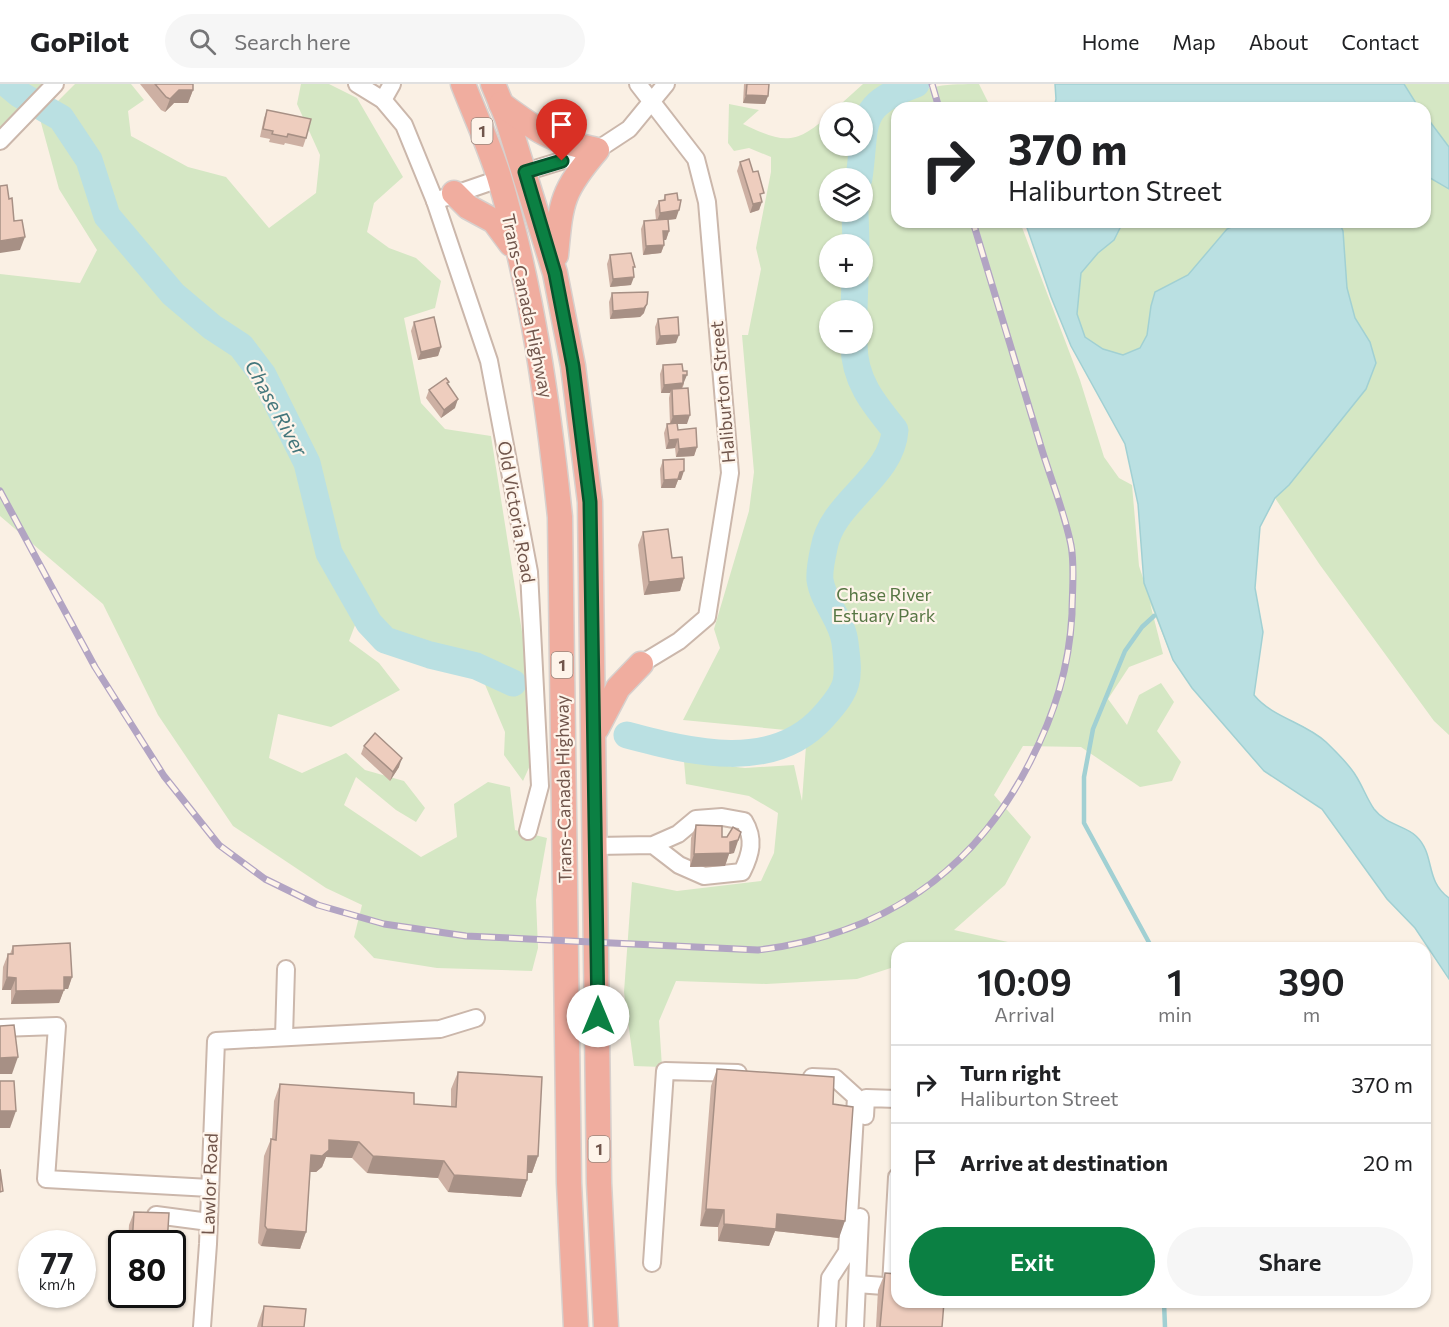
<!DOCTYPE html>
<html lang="en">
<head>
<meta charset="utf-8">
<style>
	body { margin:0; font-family:Commissioner,sans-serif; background:#f6f6f6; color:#202124; height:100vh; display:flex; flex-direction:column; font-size:22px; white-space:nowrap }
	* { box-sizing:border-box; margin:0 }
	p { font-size:20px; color:#757577 }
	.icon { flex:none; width:33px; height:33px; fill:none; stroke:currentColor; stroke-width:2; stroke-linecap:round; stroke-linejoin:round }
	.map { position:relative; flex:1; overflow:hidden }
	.drawer { position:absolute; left:891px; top:858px; width:540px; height:366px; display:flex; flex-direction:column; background:#fff; border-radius:18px; box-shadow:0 2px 4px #0004 }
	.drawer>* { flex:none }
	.guide { position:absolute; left:891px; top:18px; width:540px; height:126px; border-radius:18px; box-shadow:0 2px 4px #0004; background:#fff; color:#202124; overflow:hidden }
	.controls { position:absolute; left:819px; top:18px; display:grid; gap:12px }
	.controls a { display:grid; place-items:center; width:54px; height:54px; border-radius:50%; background:#fff; box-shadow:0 2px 4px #0004; font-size:30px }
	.speed { position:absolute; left:18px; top:1146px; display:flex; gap:12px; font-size:30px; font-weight:700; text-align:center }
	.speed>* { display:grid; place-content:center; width:78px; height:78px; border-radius:50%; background:#fff; box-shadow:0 2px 4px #0004; line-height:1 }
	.speed small { font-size:15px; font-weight:400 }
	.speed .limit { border:3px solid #111; border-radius:9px; background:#fff; color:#111 }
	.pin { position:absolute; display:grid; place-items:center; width:51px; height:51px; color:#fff; margin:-62px -26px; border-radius:50% 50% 50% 0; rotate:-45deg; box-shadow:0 0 6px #0007 }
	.pin .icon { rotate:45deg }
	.me { position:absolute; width:66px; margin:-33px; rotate:0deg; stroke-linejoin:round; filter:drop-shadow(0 0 4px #0008) }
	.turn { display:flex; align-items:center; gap:21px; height:126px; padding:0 18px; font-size:27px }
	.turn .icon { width:78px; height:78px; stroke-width:2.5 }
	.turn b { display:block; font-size:42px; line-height:51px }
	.eta { display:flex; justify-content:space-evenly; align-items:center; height:102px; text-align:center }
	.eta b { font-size:36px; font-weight:600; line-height:42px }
	.action { display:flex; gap:12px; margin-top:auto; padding:12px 18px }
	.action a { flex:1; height:69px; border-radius:36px; background:#0b8043; color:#fff; font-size:24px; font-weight:600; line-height:69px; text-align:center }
	.action a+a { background:#f6f6f6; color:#202124 }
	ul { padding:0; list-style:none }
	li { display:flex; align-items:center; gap:18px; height:78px; padding:0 18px; border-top:2px solid #e0e0e0 }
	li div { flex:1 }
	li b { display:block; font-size:22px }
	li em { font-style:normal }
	header { display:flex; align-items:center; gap:36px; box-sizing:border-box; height:84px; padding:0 30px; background:#fff; border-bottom:2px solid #e0e0e0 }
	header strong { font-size:28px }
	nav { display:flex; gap:33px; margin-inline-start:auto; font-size:21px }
	.search { width:420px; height:54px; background:#f6f6f6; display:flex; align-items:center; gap:15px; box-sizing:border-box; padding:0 21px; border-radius:33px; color:#757577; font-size:22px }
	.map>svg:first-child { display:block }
	.green { fill:#d5e7c4; fill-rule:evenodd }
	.water { fill:#bae0e2; stroke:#a1d0d3; stroke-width:1.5 }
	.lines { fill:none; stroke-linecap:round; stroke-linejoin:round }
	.stream { stroke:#a1d0d3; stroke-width:4.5 }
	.river { stroke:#bae0e2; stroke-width:27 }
	.minor-casing { stroke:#cbb7ab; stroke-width:20 }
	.highway-casing { stroke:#d7d0cd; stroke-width:27 }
	.minor { stroke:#fff; stroke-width:16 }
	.highway { stroke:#f0ad9f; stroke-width:24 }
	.rail-casing { stroke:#b2a4c3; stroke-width:7 }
	.rail { stroke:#fef4ea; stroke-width:4.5; stroke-dasharray:14; stroke-linecap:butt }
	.wall { fill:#cdb0a3 }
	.shaded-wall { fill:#a79085 }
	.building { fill:#eecdbe; stroke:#a79085; stroke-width:1.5 }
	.route-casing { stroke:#07532c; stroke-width:15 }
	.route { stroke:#0b8043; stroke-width:10 }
	.labels { text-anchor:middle; stroke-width:4.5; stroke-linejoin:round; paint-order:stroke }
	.shield { fill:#fef4ea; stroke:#9b857b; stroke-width:1.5 }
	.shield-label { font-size:16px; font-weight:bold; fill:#71564c }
	.street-label { font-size:18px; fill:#71564c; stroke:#fef4ea }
	.park-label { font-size:18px; fill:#577644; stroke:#fef4ea }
	.water-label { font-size:20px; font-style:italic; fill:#44777c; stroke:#fef4ea }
</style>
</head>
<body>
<header>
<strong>GoPilot</strong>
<div class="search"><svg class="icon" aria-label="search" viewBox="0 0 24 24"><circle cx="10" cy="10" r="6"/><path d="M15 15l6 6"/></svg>Search here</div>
<nav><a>Home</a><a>Map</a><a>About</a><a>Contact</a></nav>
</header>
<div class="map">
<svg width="1449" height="1243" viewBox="0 0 1449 1243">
	<rect width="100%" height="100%" fill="#faf0e4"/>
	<g class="green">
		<polygon points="0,0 42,0 0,43"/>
		<polygon points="75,0 131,0 144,16 128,27 131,52 188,83 226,93 269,144 316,109 320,71 297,20 301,0 329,0 357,14 403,93 374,119 367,148 389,164 416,174 441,197 435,224 404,234 421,319 445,345 491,352 523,554 531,679 523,697 504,671 505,648 481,591 396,560 357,536 349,557 379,579 400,606 331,643 278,630 269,674 302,689 346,669 365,686 404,697 425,724 416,738 396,726 356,693 344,721 421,773 457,753 454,720 488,698 510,703 515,746 547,754 536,816 538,864 532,887 437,884 374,874 354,853 362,821 326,804 233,742 158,631 103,520 0,432 0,190 80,199 97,166 59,105 40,35"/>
		<path d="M863 0H894L899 19C922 0 951 0 979 0L991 24H897V138H1020L1080 296 1104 373 1119 394 1132 401 1139 482 1144 497 1138 420 1125 360 1071 262 1051 213 1025 138H1425V24H1054L1056 15 1055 0H1449V651L1434 637 1320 481 1275 414 1260 443 1255 504 1263 548 1254 611C1275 635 1303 637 1326 658 1336 668 1349 680 1356 692 1363 703 1367 715 1374 725 1386 741 1406 742 1416 752 1436 771 1424 796 1449 814V895L1415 844 1387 815 1322 725 1264 687 1192 604 1173 576 1150 519 1163 570 1129 583 1108 615 1127 641 1139 611 1161 599 1174 618 1157 647 1181 678 1172 697 1140 703 1081 663 1023 662 994 711 1031 753 1005 801 954 846 1035 864H897V882L857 895 766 900 676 897 659 937 662 983 634 982 624 908 632 798 677 807 761 797 774 769 778 729 749 712 686 700 684 677 745 684 794 681 802 717 807 648 683 636 720 564 714 545 749 427 754 388 742 251H748L761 185 756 164 771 88V73L749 64 734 67 728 59 729 20 759 26 743 40C783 59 795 62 829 31L830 62H862V28H832ZM830 94H862V128H830ZM830 160H862V194H830ZM830 226H862V260H830Z"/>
	</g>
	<g class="water">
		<polygon points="1055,0 1404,0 1419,24 1054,24 1056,15"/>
		<polygon points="1425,31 1449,63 1449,105 1425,91"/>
		<path d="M1025 138H1123L1114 156 1098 169 1081 189 1077 230 1085 253 1103 265 1123 271 1140 264 1147 251 1151 222 1155 208 1188 191 1227 145 1242 138H1339L1343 147 1347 204 1355 234 1370 258 1376 279 1366 305 1289 401 1275 414 1260 443 1255 504 1263 548 1254 611C1273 634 1304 638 1326 658 1336 668 1349 680 1356 692 1363 703 1367 715 1374 725 1386 741 1406 742 1416 752 1436 771 1424 796 1449 814V895L1415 844 1387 815 1322 725 1264 687 1192 604 1173 576 1144 499 1138 420 1125 360 1071 262 1051 213Z"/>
	</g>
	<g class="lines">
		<g class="stream">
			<polyline points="1152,864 1084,739 1084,693 1093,645 1125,567 1142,543 1154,532"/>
			<polyline points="1164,1218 1165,1243"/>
		</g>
		<g class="river">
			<polyline points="7,0 19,10 61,34 89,76 107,132 173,210 212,243 241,262 263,291 307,379 329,469 369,539 385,556 430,571 476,582 513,599"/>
			<path d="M859 94C867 38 855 22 916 0"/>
			<polyline points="855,128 856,160"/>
			<polyline points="854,226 855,194"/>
			<path d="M627 651C691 668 773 689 823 633 849 604 850 597 845 559 843 537 823 518 820 496 819 487 822 473 824 464 832 417 892 394 895 346 873 319 854 296 854 260"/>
		</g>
		<defs>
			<g id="minor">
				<polyline points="357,0 383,16 404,41 435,117 499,95"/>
				<polyline points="638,0 696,75 707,118 730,389 707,533 679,557 641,580"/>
				<polyline points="383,16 392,0"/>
				<polyline points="0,57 55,0"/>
				<polyline points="525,88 597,66 629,45 666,0"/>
				<polyline points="435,117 489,277 529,488 540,702 528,747"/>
				<path d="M597 762 653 761 679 781 704 792 742 788C751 770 755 755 744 737L722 733 696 735 678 750 653 761"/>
				<polyline points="0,944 57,942 46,1095 210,1104"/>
				<polyline points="284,953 286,885"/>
				<polyline points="812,993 835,994 856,1013 847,1168 830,1194 827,1243"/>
				<polyline points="865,1032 866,1014 897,1015"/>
				<polyline points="156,1131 209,1138"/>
				<polyline points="652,1179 665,987 738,989"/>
				<polyline points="857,1200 897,1203"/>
				<polyline points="891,1202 897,1093"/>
				<polyline points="202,1243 208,1160 216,957 440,945 476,934"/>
				<polyline points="855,1243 860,1133"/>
			</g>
			<g id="highway">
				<path d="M463 0C475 31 489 61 499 93 532 204 548 319 560 433L569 1099 576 1243"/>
				<polyline points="493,0 507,34 555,189 573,282 590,418 599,1099 606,1243"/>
				<path d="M501 20C539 48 550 56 597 66 561 108 561 118 556 171"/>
				<polyline points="454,109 468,123 494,137 511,160"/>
				<polyline points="597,644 618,604 641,580"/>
			</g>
		</defs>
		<use href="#minor" class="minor-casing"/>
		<use href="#highway" class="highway-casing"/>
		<use href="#minor" class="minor"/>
		<use href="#highway" class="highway"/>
		<defs>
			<g id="rail">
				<polyline points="932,0 939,24"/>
				<path d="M0 407 95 583 164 692 219 761 265 795 318 821 384 840 466 852 758 866C882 851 974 788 1030 678 1055 629 1069 584 1072 530 1072 508 1075 482 1071 461 1064 426 1049 391 1039 356 1017 284 995 211 973 138"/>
			</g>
		</defs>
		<use href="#rail" class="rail-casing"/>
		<use href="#rail" class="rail"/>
	</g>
	<g class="wall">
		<polygon points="140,0 193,0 193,6 188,19 174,19 165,28 161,26"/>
		<polygon points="744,0 769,0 768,12 765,20 743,19"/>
		<polygon points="267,26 306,54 303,63 285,59 284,61 269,58 270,55 260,53 264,34"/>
		<polygon points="740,78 762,116 759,126 750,129 737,87"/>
		<polygon points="665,111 676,135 668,136 669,147 666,156 664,156 664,161 661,169 643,171 641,145 644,137 656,136 655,126 659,117 663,117"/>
		<polygon points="610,171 631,201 610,203 607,180"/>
		<polygon points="612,209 644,229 640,233 610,235 609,218"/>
		<polygon points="658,235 676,259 656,261 655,243"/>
		<polygon points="414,238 441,263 438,272 418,276 411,247"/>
		<polygon points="663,281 684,300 682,305 687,340 677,340 678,346 697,363 694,372 676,373 675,364 666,365 664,349 667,340 670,340 669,314 670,309 661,309 660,290"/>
		<polygon points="448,301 455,324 441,334 426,314 429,306"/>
		<polygon points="663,376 681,396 678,396 675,404 661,404 660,385"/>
		<polygon points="643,448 672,474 684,494 680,507 644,511 638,461"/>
		<polygon points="364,662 399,683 390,697 361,670"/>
		<polygon points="696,741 722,753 734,769 729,770 725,782 690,783 691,754"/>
		<polygon points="13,862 72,893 68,905 64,905 59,919 11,920 11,906 2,906 3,883 8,870 10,870"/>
		<polygon points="717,985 833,1020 839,1154 775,1147 769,1162 718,1157 718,1143 700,1142 711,1002"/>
		<polygon points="458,988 538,1072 532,1089 527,1089 527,1096 521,1113 448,1108 438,1094 367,1089 352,1074 326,1073 322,1083 316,1088 310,1088 306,1148 300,1165 261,1162 258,1159 264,1072 271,1055 272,1055 274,1017 280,1000 414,1020 451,1022 451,1005"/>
		<polygon points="134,1128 167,1160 128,1160 129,1141"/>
		<polygon points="885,1189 942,1243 876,1243 878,1206"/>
		<polygon points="264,1222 304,1243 257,1243 258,1239"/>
	</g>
	<g class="shaded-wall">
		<polygon points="179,6 193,6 188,19 174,19 165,28 170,15"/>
		<polygon points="746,11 768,12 765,20 743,19"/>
		<polygon points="762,118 759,126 750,129 753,120"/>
		<polygon points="679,126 676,135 657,137 660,129"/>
		<polygon points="663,147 669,147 666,156 660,156"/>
		<polygon points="25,153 20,166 0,169 0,157"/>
		<polygon points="664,161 661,169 643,171 646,162"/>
		<polygon points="634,193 631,201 610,203 613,195"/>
		<polygon points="647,220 644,229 640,233 610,235 613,227"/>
		<polygon points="679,251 676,259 656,261 660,252"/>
		<polygon points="441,263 438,272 418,276 421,268"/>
		<polygon points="683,291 687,291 680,308 672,305 670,309 661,309 664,301"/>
		<polygon points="458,315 455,324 441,334 444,326"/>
		<polygon points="690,331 687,340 670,340 673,332"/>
		<polygon points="678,355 675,364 666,365 669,356"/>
		<polygon points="697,363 694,372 676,373 679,365"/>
		<polygon points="684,387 681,396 678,396 675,404 661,404 664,396 680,388"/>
		<polygon points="684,494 680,507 644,511 649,498"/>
		<polygon points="402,674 399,683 390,697 393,688"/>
		<polygon points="741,748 734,769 729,770 725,782 690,783 694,770 730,758"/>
		<polygon points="7,893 16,894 11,906 2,906"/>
		<polygon points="64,893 72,893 68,905 59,905"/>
		<polygon points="64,906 59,919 11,920 16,907"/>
		<polygon points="18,973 12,990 0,990 0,974"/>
		<polygon points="0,1027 16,1027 10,1044 0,1044"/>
		<polygon points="329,1056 359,1058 352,1074 326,1073 322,1083 316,1088 305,1088 311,1071"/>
		<polygon points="373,1072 444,1077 438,1094 367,1089"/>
		<polygon points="528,1072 538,1072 532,1089 522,1089"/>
		<polygon points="454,1091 527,1096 521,1113 448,1108"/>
		<polygon points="706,1125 724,1126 718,1143 700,1142"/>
		<polygon points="777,1130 845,1137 839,1154 775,1147 769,1162 718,1157 724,1140"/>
		<polygon points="267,1145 306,1148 300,1165 261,1162"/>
	</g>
	<g class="building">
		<polygon points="155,0 193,0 193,6 179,6 170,15 166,13"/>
		<polygon points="747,0 769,0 768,12 746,11"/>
		<polygon points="267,26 311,35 306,54 288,50 287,53 272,50 273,47 263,45"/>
		<polygon points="749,75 753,88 758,87 764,109 760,110 762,118 753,120 740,78"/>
		<polygon points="7,101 9,115 12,114 14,137 22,136 25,153 0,157 0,102"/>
		<polygon points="677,109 678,116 681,116 679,126 660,129 659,117 665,116 665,111"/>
		<polygon points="668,135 669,147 663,147 664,161 646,162 644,137"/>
		<polygon points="631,169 635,183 633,183 634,193 613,195 610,171"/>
		<polygon points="648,208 647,220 644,224 613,227 612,209"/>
		<polygon points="434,233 441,263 421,268 414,238"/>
		<polygon points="678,233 679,251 660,252 658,235"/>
		<polygon points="682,280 683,287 687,287 687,291 683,291 683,299 664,301 663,281"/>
		<polygon points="446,294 449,298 447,299 458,315 444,326 429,306"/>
		<polygon points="688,304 690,331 673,332 672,305"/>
		<polygon points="677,339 678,346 696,344 697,363 679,365 678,355 669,356 667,340"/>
		<polygon points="684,375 684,387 680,388 678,395 664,396 663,376"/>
		<polygon points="668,445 672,474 682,473 684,494 649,498 643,448"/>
		<polygon points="375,649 402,674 393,688 364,662"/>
		<polygon points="696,741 722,742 722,753 727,753 733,743 741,748 738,756 730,758 730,769 694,770"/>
		<polygon points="70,859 72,893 64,893 64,906 16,907 16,894 7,893 8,870 13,870 13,862"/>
		<polygon points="14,941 18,973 0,974 0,942"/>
		<polygon points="717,985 834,993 833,1020 853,1023 845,1137 777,1130 776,1145 724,1140 724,1126 706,1125"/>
		<polygon points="458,988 542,993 538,1072 528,1072 527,1096 454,1091 444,1077 373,1072 359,1058 329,1056 329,1066 322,1072 311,1071 306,1148 267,1145 265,1142 271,1055 276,1056 280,1000 414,1009 414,1020 456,1023"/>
		<polygon points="0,997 14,997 16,1027 0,1027"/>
		<polygon points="0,1085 3,1107 0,1108"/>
		<polygon points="134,1128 169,1129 167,1160 132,1160"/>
		<polygon points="885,1189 897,1190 897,1218 944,1218 942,1243 880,1243"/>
		<polygon points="264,1222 306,1225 304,1243 262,1243"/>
	</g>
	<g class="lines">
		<defs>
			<polyline id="route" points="562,77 525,88 555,189 573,282 590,418 598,932"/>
		</defs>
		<use href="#route" class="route-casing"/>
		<use href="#route" class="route"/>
	</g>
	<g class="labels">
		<g class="shield">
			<rect x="471.5" y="34" width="21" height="26" rx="4.5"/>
			<rect x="551.5" y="568" width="21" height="26" rx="4.5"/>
			<rect x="588.5" y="1052" width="21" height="26" rx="4.5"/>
		</g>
		<g class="shield-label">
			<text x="482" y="53">1</text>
			<text x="562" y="587">1</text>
			<text x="599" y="1071">1</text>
		</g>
		<g class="street-label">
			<text transform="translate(527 222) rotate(78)" y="6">Trans-Canada Highway</text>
			<text transform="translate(723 308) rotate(-95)" y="6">Haliburton Street</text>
			<text transform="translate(516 428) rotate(80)" y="6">Old Victoria Road</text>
			<text transform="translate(564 705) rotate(-91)" y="6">Trans-Canada Highway</text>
			<text transform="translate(210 1100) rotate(-88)" y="6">Lawlor Road</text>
		</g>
		<g class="park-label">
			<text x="884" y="517">Chase River<tspan x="884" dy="21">Estuary Park</tspan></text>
		</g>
		<g class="water-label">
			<text transform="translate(276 324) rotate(61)" y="7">Chase River</text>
		</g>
	</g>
</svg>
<div class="controls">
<a><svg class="icon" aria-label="search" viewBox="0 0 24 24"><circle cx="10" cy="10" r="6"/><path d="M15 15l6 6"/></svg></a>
<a><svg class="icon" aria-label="layers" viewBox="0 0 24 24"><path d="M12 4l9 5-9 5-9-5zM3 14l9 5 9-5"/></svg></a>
<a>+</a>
<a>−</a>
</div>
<div class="speed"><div>77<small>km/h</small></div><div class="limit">80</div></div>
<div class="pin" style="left:562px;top:77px;background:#d93025"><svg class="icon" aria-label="arrive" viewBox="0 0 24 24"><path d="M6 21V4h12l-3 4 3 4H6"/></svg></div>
<svg class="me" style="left:598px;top:932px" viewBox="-20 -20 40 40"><circle r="19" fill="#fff"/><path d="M0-13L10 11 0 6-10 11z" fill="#0b8043"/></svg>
<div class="guide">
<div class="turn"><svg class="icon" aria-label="right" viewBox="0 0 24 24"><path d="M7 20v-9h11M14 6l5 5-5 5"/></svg><div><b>370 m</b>Haliburton Street</div></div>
</div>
<section class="drawer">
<div class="eta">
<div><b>10:09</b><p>Arrival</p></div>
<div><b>1</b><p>min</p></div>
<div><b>390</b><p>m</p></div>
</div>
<ul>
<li><svg class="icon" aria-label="right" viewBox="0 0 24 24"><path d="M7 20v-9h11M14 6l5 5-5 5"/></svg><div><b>Turn right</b><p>Haliburton Street</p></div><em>370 m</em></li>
<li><svg class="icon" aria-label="arrive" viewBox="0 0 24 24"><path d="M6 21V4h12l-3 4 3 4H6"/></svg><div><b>Arrive at destination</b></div><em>20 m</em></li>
</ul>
<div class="action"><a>Exit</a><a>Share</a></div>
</section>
</div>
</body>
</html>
